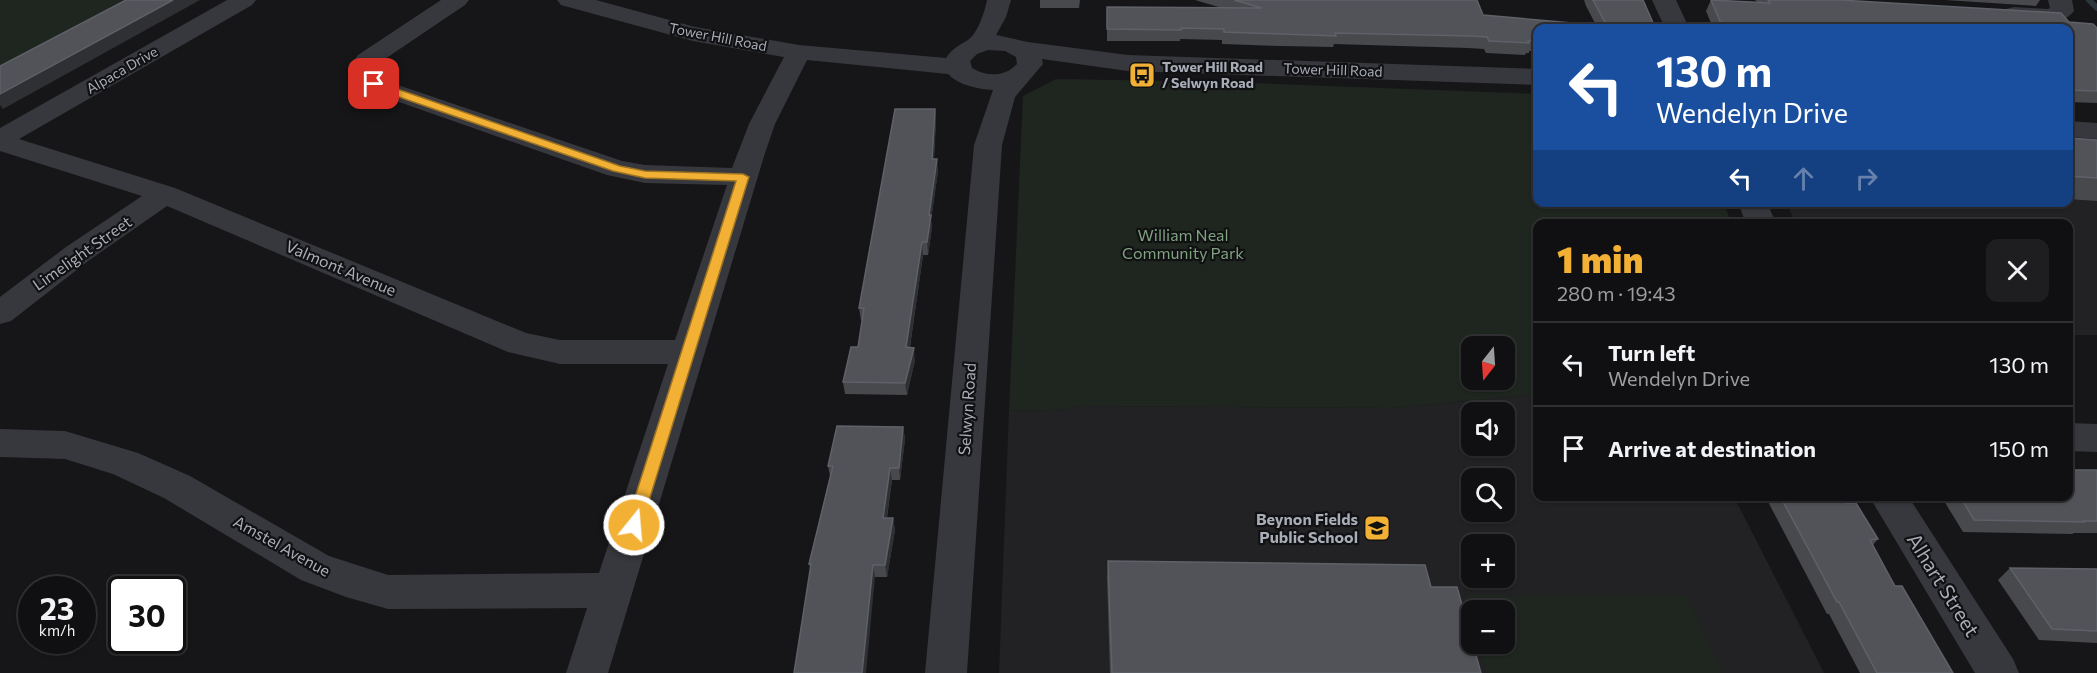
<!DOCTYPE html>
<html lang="en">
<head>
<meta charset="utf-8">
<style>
	body { margin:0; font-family:Commissioner,sans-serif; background:#1e1e20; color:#f1f3f6; height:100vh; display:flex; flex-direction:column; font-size:22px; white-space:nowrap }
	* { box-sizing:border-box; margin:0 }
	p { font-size:20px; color:#9c9d9f }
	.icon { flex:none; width:33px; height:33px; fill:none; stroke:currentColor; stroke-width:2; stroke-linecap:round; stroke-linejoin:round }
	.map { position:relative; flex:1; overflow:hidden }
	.drawer { position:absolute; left:1533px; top:219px; width:540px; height:282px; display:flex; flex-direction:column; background:#101012; border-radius:12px; box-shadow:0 2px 4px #0004,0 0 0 2px #303032 }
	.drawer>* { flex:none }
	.hud { position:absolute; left:1533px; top:24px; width:540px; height:183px; border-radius:12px; box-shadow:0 2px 4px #0004,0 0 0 2px #303032; background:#1a4fa0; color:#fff; overflow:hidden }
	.needle { width:39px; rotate:197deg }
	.fabs { position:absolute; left:1461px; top:336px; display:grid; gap:12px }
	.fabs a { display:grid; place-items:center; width:54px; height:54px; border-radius:12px; background:#101012; box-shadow:0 2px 4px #0004,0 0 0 2px #303032; font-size:30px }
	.speed { position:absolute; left:18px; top:576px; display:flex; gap:12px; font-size:30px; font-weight:700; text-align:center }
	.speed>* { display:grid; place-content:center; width:78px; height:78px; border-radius:50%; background:#101012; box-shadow:0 2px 4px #0004,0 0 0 2px #303032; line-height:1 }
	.speed small { font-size:15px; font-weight:400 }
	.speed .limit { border:3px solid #111; border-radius:9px; background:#fff; color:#111 }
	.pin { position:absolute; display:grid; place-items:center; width:51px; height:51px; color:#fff; margin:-26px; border-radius:12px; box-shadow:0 3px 9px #0006 }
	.me { position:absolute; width:66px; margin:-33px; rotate:17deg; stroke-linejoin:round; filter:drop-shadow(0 0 4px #0008) }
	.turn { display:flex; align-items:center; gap:21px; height:126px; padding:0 24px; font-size:27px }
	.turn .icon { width:78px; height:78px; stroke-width:2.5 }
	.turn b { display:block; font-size:42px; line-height:51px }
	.lanes { display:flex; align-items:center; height:57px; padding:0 24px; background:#0003; justify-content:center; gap:30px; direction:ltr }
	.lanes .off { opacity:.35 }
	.round { display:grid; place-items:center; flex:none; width:63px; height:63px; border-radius:12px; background:#1e1e20 }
	.summary { display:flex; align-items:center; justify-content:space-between; height:102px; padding:0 24px }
	h1 { font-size:36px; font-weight:800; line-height:45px; color:#f2b134 }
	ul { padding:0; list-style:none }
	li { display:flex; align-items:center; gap:18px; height:84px; padding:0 24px; border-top:2px solid #303032 }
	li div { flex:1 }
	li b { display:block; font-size:22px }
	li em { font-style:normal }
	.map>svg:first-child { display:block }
	.built { fill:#222225; fill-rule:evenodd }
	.green { fill:#1e261f; fill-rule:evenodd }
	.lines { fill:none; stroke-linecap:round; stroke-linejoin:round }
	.stream { stroke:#2c353c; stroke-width:6 }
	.minor { fill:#37383d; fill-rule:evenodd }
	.wall { fill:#47494d }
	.shaded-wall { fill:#2f3033 }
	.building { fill:#525359; stroke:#5f6168; stroke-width:1.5 }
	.route { fill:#f2b134; stroke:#9d7322; stroke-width:1.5 }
	.labels { text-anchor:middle; stroke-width:4.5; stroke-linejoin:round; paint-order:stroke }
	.far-street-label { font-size:14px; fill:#a8adb8; stroke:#111113 }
	.far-poi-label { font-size:14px; font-weight:bold; fill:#a8adb8; stroke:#111113; text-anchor:start }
	.park-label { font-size:16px; fill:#7fa381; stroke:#111113 }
	.street-label { font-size:16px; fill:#a8adb8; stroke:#111113 }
	.poi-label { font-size:16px; font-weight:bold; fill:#a8adb8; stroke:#111113; text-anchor:end }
	.near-street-label { font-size:20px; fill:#a8adb8; stroke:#111113 }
</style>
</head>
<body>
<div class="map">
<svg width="2097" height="673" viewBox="0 0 2097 673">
	<rect width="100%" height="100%" fill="#161618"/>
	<g class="built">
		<polygon points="2069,150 2097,152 2097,335 2069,335 2068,224 1796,223 1786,203 2068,202"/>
		<path d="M1537 394 1538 496 1734 497 1824 673H999L1009 410 1055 411 1078 406 1393 408ZM1472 412H1504V446H1472ZM1472 478H1504V512H1472ZM1472 544H1504V578H1472ZM1472 610H1504V644H1472Z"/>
	</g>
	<g class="green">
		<polygon points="0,0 125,0 0,66"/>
		<path d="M1056 79 1228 82 1537 94 1538 202 1723 203 1732 223 1538 224 1537 394 1393 408 1078 406 1055 411 1009 410 1023 96ZM1472 346H1504V380H1472Z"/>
		<polygon points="1464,596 1687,596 1722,673 1487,673 1478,644 1504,644 1504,610 1472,610 1471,620"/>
	</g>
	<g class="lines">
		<polyline class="stream" points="2089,0 2097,8"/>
		<g class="minor">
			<path d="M227 0H256L252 5 19 139 175 188 526 333 560 340H675L727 185 645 183 607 175 365 90 353 83 349 78 348 69 358 55 441 0H469L465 5 376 65 374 74 383 80 622 161 645 165 732 168 749 124 784 57 693 41 561 5 557 0H596L695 27 799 45 946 58C953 48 958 46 968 40 978 33 985 11 987 0H1011L1006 17 996 35 1028 42 1128 55 1538 69V85L1128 71 1042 59 1043 64 1015 97 1002 145 967 673H925L974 145 993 90C978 89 958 85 948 74L807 60 775 124 765 153 608 673H566L587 608 388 609 346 597 301 580 164 498 113 474 65 459 0 457V429L65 431 138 453 190 476 329 556 388 575 599 573 668 364H560L508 352 167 206 88 261 11 321 0 324V297L66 247 142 196 0 151V128ZM988 50 1005 51 1016 57 1017 64C1005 77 987 77 972 68L970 61 977 54Z"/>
			<polygon points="1652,0 1676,0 1689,28 1665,28"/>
			<path d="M2048 0H2072L2074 11C2061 29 2024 24 2006 19L2002 14 2006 9 2014 7 2048 9 2050 8Z"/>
			<polygon points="2068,121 2097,123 2097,139 2068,137"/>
			<polygon points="1738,202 1767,202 1776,224 1746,224"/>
			<polygon points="2068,423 2097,424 2097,452 2068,451"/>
			<polygon points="1869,496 1908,496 2013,659 2019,673 1975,673"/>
		</g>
	</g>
	<g class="wall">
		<polygon points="1040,0 1080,0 1079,8 1040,8"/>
		<polygon points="1195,0 1477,0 1483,15 1596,25 1586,6 1584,0 1643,0 1654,25 1652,28 1538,28 1538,51 1529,51 1529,53 1526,53 1525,55 1486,53 1484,49 1468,48 1334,44 1333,47 1281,46 1222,44 1222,40 1180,39 1180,41 1107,41 1107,7 1222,8"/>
		<polygon points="1711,0 1757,2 1755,0 1840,0 2069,22 2097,28 2097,103 2068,102 2068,28 1713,28 1706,11"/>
		<polygon points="1945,0 2040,0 2036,6"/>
		<polygon points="935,109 936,121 934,159 938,171 931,220 932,227 928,255 923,255 910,347 915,360 907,395 845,394 843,382 858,347 862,320 861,320 859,308"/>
		<polygon points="2068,138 2097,140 2097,201 2068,199"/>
		<polygon points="903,427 905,439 900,480 892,480 887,518 893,518 895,530 887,577 875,577 810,568 809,564 830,476 828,466"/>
		<polygon points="2097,470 2097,533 2074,533 2072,534 1963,532 1941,496 2068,496"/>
		<polygon points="1765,496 1842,496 1846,503 1878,539 1873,545 1895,586 1953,673 1860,673 1829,614 1827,614"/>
		<polygon points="1108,561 1431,587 1481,673 1110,673 1107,578"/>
		<polygon points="2010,568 2097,569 2097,643 2039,640 1998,580"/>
	</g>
	<g class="shaded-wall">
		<polygon points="173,0 200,0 3,109 0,105 0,94"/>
		<polygon points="935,109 936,121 933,171 932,159"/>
		<polygon points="937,159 938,171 931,220 932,227 928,255 927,242 929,215"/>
		<polygon points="922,242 923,255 908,360 906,347"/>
		<polygon points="914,348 915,360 907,395 905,383"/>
		<polygon points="903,427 905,439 900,480 899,468"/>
		<polygon points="890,468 892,480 885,530 883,518"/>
		<polygon points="893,518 895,530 887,577 885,565"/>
		<polygon points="873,565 875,577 866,673 862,673"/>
	</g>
	<g class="building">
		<polygon points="126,0 173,0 0,94 0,66"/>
		<polygon points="1234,0 1477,0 1483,15 1607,26 1593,0 1643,0 1654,25 1649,24 1650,28 1538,28 1538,39 1532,39 1533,41 1528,41 1529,43 1489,41 1487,37 1471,36 1335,33 1336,36 1282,34 1224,32 1224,29 1181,28 1181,30 1107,29 1107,7 1262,8"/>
		<polygon points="1711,0 1770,3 1768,0 1840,0 2061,13 2069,22 2093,24 2097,28 2097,91 2068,90 2068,28 1723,28"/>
		<polygon points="895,109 935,109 932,159 937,159 929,215 931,215 927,242 922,242 906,347 914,348 905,383 843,382 851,347 858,347 864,308 859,308"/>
		<polygon points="2068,138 2097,140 2097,178 2068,176"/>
		<polygon points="837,426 903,427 899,468 890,468 883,518 893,518 885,565 873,565 862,673 794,673 811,564 809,564 833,466 828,466"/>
		<polygon points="2068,470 2097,470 2097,521 2083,521 2085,522 1974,520 1960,496 2068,496"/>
		<polygon points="1780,496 1842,496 1846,503 1856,503 1878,539 1870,540 1890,577 1895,586 1902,586 1953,673 1877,673 1839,602 1837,602"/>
		<polygon points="1108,561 1425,565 1431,587 1457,587 1472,640 1472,644 1473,644 1481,673 1112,673"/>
		<polygon points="2010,568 2097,569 2097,631 2052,629"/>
	</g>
	<polygon class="route" points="374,81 620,166 645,171 743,174 749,177 640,530 634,532 628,530 626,525 736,181 645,178 613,171 370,87 370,82"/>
	<defs>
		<symbol id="bus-square" viewBox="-11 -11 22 22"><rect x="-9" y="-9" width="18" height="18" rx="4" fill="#f2b134" stroke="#111113"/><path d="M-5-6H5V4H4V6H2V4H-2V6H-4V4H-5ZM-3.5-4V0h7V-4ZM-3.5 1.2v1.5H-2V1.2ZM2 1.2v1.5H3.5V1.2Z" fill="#111"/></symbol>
		<symbol id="school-square" viewBox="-11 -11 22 22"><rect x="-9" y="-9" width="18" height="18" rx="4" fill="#f2b134" stroke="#111113"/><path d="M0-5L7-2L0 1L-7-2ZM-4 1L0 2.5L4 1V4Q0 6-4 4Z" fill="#111"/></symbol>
	</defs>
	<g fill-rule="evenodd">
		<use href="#bus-square" x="1127" y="60" width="30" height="30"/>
		<use href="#school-square" x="1362" y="513" width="30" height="30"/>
	</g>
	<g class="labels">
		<g class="far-street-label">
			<text transform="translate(718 37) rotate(11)" y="5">Tower Hill Road</text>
			<text transform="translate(122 70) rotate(-30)" y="5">Alpaca Drive</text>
			<text transform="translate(1333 70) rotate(2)" y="5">Tower Hill Road</text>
		</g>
		<g class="far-poi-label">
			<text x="1162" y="72">Tower Hill Road<tspan x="1162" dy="16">/ Selwyn Road</tspan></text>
		</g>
		<g class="park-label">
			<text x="1183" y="241">William Neal<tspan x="1183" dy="18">Community Park</tspan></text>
		</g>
		<g class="street-label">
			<text transform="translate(82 253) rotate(-35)" y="6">Limelight Street</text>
			<text transform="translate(341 268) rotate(23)" y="6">Valmont Avenue</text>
			<text transform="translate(967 409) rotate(-86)" y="6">Selwyn Road</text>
			<text transform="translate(282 546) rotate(29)" y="6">Amstel Avenue</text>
		</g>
		<g class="poi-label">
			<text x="1358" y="525">Beynon Fields<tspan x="1358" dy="18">Public School</tspan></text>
		</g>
		<g class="near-street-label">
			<text transform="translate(1943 585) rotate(58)" y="7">Alhart Street</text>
		</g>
	</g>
</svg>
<div class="fabs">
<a><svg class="needle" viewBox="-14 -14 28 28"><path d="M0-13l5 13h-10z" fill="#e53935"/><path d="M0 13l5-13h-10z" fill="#9c9d9f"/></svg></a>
<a><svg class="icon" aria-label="sound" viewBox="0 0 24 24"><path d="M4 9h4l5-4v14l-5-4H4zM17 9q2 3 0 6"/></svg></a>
<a><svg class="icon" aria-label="search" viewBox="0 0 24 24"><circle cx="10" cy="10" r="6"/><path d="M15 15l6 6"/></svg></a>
<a>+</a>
<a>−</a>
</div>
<div class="speed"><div>23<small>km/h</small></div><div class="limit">30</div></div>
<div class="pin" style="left:374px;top:84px;background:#d93025"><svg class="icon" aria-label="arrive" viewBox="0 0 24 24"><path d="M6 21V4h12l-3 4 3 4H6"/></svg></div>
<svg class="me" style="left:634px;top:525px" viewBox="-20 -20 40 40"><circle r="17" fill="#f2b134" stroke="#fff" stroke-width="3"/><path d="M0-11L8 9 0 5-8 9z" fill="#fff"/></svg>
<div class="hud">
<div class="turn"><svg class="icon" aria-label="left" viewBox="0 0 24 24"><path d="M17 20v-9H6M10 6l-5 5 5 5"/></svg><div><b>130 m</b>Wendelyn Drive</div></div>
<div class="lanes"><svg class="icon" aria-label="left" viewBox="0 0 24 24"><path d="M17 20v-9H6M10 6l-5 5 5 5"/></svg><svg class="icon off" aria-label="ahead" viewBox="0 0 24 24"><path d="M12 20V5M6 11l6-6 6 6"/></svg><svg class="icon off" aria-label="right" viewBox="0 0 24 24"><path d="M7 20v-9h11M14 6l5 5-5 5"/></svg></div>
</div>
<section class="drawer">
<div class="summary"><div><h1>1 min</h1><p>280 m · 19:43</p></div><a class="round"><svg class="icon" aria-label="close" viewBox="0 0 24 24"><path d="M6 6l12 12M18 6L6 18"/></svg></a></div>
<ul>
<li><svg class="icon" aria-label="left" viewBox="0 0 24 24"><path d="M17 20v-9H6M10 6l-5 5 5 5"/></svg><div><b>Turn left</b><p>Wendelyn Drive</p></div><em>130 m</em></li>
<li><svg class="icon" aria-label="arrive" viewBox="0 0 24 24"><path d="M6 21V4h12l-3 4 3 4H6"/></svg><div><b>Arrive at destination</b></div><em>150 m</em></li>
</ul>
</section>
</div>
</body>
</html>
